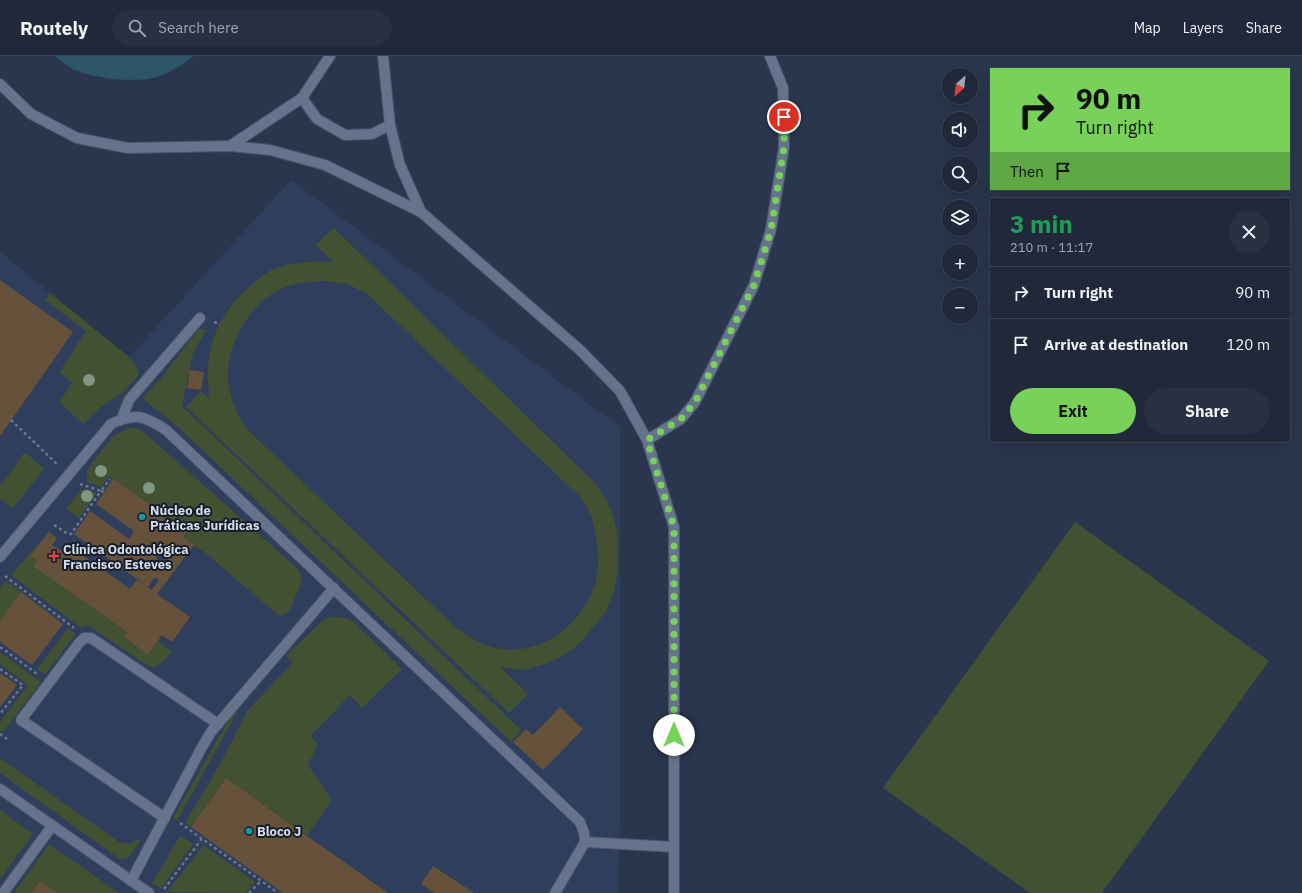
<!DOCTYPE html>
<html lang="en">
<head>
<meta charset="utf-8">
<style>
	body { margin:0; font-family:"IBM Plex Sans",sans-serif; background:#283042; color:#f1f3f6; height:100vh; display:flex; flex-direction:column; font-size:15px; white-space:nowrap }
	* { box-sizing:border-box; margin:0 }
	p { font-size:13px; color:#a2a6af }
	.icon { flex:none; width:22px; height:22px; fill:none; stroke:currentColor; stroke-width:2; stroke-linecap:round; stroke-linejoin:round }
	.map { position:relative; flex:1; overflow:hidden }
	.drawer { position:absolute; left:990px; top:142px; width:300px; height:244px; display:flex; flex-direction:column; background:#20283a; border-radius:0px; box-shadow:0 4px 16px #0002,0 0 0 1px #3d4454 }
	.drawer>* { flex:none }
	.guide { position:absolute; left:990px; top:12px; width:300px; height:122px; border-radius:0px; box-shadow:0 4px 16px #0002,0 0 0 1px #3d4454; background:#78d158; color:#111; overflow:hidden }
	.needle { width:26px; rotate:208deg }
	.buttons { position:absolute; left:942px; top:12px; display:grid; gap:8px }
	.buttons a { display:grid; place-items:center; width:36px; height:36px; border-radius:50%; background:#20283a; box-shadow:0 4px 16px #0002,0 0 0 1px #3d4454; font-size:20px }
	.pin { position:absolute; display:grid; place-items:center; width:34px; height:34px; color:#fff; margin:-17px; border:2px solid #fff; border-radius:50%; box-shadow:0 1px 4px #0007 }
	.me { position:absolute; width:44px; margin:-22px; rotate:0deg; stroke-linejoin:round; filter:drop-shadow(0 0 3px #0008) }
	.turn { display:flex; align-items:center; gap:14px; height:84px; padding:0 20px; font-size:18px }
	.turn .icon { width:52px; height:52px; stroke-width:2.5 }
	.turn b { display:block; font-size:28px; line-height:34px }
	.then { display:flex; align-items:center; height:38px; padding:0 20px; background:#0003; gap:8px; font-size:15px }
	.round { display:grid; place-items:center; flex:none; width:42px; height:42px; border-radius:21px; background:#283042 }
	.head { display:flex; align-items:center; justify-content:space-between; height:68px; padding:0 20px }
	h1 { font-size:24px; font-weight:800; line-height:30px; color:#1e9e55 }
	.cta { display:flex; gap:8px; margin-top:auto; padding:8px 20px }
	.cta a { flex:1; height:46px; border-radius:24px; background:#78d158; color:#111; font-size:16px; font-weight:800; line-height:46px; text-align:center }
	.cta a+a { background:#283042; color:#f1f3f6 }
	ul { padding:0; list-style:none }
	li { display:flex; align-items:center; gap:12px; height:52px; padding:0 20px; border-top:1px solid #3d4454 }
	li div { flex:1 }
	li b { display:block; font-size:15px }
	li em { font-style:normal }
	header { display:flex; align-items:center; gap:24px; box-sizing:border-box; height:56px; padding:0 20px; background:#20283a; border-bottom:1px solid #3d4454 }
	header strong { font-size:19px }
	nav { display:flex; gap:22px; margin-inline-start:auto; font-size:14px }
	.search { width:280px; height:36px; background:#283042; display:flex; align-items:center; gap:10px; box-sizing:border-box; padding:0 14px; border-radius:22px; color:#a2a6af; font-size:15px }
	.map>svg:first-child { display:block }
	.built { fill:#2f3e5c }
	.green { fill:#415132; fill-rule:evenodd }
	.water { fill:#2d556a }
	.building { fill:#66523a; fill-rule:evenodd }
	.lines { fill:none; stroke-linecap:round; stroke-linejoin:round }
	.minor-casing { stroke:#485267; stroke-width:12 }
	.path { stroke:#6c768b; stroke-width:2.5; stroke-dasharray:3 3; stroke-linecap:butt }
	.minor { stroke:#65738d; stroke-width:10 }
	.tree { fill:#7f9680 }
	.route { stroke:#78d158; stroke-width:7; stroke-dasharray:0 12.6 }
	.culture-dot { fill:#0f9aa8; stroke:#181e29; stroke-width:1.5 }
	.health-dot { fill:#e0444e; stroke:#181e29; stroke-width:1.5 }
	.labels { text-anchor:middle; stroke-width:4; stroke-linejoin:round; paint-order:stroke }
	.poi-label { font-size:13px; font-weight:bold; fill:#d4dceb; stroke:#181e29; text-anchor:start }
</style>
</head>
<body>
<header>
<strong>Routely</strong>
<div class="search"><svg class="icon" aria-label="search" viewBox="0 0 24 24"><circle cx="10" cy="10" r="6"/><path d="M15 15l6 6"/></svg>Search here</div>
<nav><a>Map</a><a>Layers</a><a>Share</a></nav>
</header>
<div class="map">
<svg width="1302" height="837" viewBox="0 0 1302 837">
	<rect width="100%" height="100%" fill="#2a364e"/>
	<polygon class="built" points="291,124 620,371 620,768 618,837 0,837 0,196 129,301"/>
	<g class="green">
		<path d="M334 172 594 426 607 444 613 459 617 476 618 515 614 536 606 556 579 588 563 600 545 608 523 614 500 611 528 638 509 657 186 351 201 335 210 343C202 296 217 256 254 227 260 222 269 214 277 212 295 206 315 204 334 206L315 189ZM325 225 347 228 366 237 580 441C583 447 588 452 590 457 596 473 600 501 597 517 590 564 543 602 496 592 481 589 468 580 455 571L247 373C238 360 231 346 229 331 222 294 249 246 283 232 296 226 310 226 325 225Z"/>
		<polygon points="50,237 129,301 138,312 138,320 123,336 100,352 83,368 60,347 60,345 72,327 72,326 60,317 60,315 86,275 45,244"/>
		<polygon points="201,273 206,274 193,297 182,350 521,674 511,686 178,371 142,342 162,321 197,275"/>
		<polygon points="130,371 139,373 146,378 296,511 300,517 302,524 291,553 284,559 278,559 208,499 183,481 188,475 109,420 101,431 87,426 87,414 112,381"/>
		<polygon points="26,397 44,413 13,452 0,443 0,427 2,428 23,398"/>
		<polygon points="84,433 97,437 79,462 78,462 66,453 81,434"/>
		<polygon points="1075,466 1269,605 1102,837 1030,837 883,732"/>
		<path d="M49 476 30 500 37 505 33 510 127 576 124 581 148 599 158 585 172 595C165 603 162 611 150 611L89 570H85L81 572 11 519Z"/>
		<polygon points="6,525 21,536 0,564 0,532"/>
		<polygon points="330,561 345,562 353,565 402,613 362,652 350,639 311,680 318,688 308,709 332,744 307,780 226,722 191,771 185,767 216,715 248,654 293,607 286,600 322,565"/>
		<polygon points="68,572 76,578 45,619 37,613"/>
		<polygon points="0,596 41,626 3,676 0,674 0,666 28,629 0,608"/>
		<polygon points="237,652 239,653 177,765 173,762 229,663"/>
		<path d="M0 702 119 786 130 788 138 783 140 785C135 792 131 803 121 804L0 717Z"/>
		<polygon points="0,754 33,778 0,823"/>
		<polygon points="180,780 193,788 161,832 152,827"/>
		<polygon points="49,788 119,837 57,837 40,825 31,837 14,837"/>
		<polygon points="204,789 255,826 245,837 167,836"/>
	</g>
	<path class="water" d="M55 0H194C183 8 170 17 157 21 135 27 96 23 75 14 68 11 61 4 55 0Z"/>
	<g class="building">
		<polygon points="0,224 73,276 0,380"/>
		<polygon points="190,314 204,316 201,334 187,332"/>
		<path d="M113 423 188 475 183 481 194 489 157 538 190 561 172 586 162 579 148 599 124 581 127 576 33 510 37 505 30 500 49 476 57 482 52 489 62 495 67 488 130 533 137 524 152 534 159 524 155 521 148 531 74 478 90 455 129 483 134 475 96 448ZM162 495 170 500 164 508 156 502Z"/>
		<polygon points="21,536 63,568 32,609 0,586 0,564"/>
		<polygon points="0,617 17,629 0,651"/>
		<polygon points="560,651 583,673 543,714 513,686 526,673 533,679"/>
		<polygon points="226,722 307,780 388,837 283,837 191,771"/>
		<polygon points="433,810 474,837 435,837 421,828"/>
		<polygon points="40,825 57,837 31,837"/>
	</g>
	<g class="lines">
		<defs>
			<g id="minor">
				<polyline points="383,0 390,69 400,109 421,156"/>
				<polyline points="0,28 31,58 77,82 128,92 230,90 270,94 325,109 421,156 580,294 620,335 647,384 674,471 674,837"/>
				<polyline points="302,42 317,63 345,79 372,78 390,69"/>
				<polyline points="230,90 302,42 330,0"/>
				<polyline points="122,362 129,344 200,262"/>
				<polyline points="647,384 681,363 695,346 754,229 771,173 784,91 783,32 770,0"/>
				<path d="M0 501 111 368C135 356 145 360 166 374L580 766 584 777 585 786 555 837"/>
				<polyline points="0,733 149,837"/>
				<polyline points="165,762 21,664 79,587 84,582 91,582 218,668"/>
				<polyline points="585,786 674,791"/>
				<polyline points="131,825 202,691 211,676 334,532"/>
				<polyline points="3,837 52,770"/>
			</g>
		</defs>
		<use href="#minor" class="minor-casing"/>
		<g class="path">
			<polyline points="214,266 220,268"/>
			<polyline points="11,364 57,408"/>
			<polyline points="80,428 101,435 110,423"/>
			<polyline points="54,469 68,478 71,478 101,435 104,436"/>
			<polyline points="5,520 74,572"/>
			<polyline points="0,592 2,592 37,618"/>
			<polyline points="0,613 23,629 0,658"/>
			<polyline points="0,678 7,683"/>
			<polyline points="180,767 278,837"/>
			<polyline points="164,833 204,780"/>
			<polyline points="249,837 261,825"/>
		</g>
		<use href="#minor" class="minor"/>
	</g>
	<g class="tree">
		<circle cx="89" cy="324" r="6"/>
		<circle cx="101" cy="415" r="6"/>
		<circle cx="149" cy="432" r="6"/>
		<circle cx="87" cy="440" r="6"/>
	</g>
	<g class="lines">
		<polyline class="route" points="674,679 674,471 647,384 681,363 695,346 754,229 771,174 784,91 784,61"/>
	</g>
	<g class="culture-dot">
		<circle cx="142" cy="461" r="4"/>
		<circle cx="249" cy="775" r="4"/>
	</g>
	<path class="health-dot" d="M52 494h4v4h4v4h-4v4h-4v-4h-4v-4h4z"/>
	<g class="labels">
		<g class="poi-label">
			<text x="150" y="459">Núcleo de<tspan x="150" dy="15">Práticas Jurídicas</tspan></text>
			<text x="63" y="498">Clínica Odontológica<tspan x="63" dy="15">Francisco Esteves</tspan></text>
			<text x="257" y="780">Bloco J</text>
		</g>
	</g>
</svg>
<div class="buttons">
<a><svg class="needle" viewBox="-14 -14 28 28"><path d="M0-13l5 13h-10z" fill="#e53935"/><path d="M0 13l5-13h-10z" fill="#a2a6af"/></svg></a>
<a><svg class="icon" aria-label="sound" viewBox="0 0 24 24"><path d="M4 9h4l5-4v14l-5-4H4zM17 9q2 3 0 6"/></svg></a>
<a><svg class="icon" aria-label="search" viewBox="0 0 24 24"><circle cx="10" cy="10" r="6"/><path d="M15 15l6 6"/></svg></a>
<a><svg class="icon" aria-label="layers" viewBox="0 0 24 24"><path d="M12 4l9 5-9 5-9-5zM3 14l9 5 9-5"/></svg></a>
<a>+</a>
<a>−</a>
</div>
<div class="pin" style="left:784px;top:61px;background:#d93025"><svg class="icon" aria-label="arrive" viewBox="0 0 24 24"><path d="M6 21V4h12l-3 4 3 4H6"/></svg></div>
<svg class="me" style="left:674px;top:679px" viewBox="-20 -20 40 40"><circle r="19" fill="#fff"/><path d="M0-13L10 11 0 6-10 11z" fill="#78d158"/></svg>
<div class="guide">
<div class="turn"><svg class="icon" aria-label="right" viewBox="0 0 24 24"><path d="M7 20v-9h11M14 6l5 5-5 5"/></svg><div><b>90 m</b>Turn right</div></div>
<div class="then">Then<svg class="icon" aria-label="arrive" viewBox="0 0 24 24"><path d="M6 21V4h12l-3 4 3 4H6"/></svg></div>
</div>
<section class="drawer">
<div class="head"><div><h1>3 min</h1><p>210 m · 11:17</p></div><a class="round"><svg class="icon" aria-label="close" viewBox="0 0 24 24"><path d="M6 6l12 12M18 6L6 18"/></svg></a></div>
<ul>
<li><svg class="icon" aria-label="right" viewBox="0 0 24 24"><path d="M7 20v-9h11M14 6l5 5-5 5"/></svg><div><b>Turn right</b></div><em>90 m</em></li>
<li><svg class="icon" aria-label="arrive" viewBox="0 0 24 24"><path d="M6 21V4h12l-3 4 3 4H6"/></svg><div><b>Arrive at destination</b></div><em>120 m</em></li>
</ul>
<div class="cta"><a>Exit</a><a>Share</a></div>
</section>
</div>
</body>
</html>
